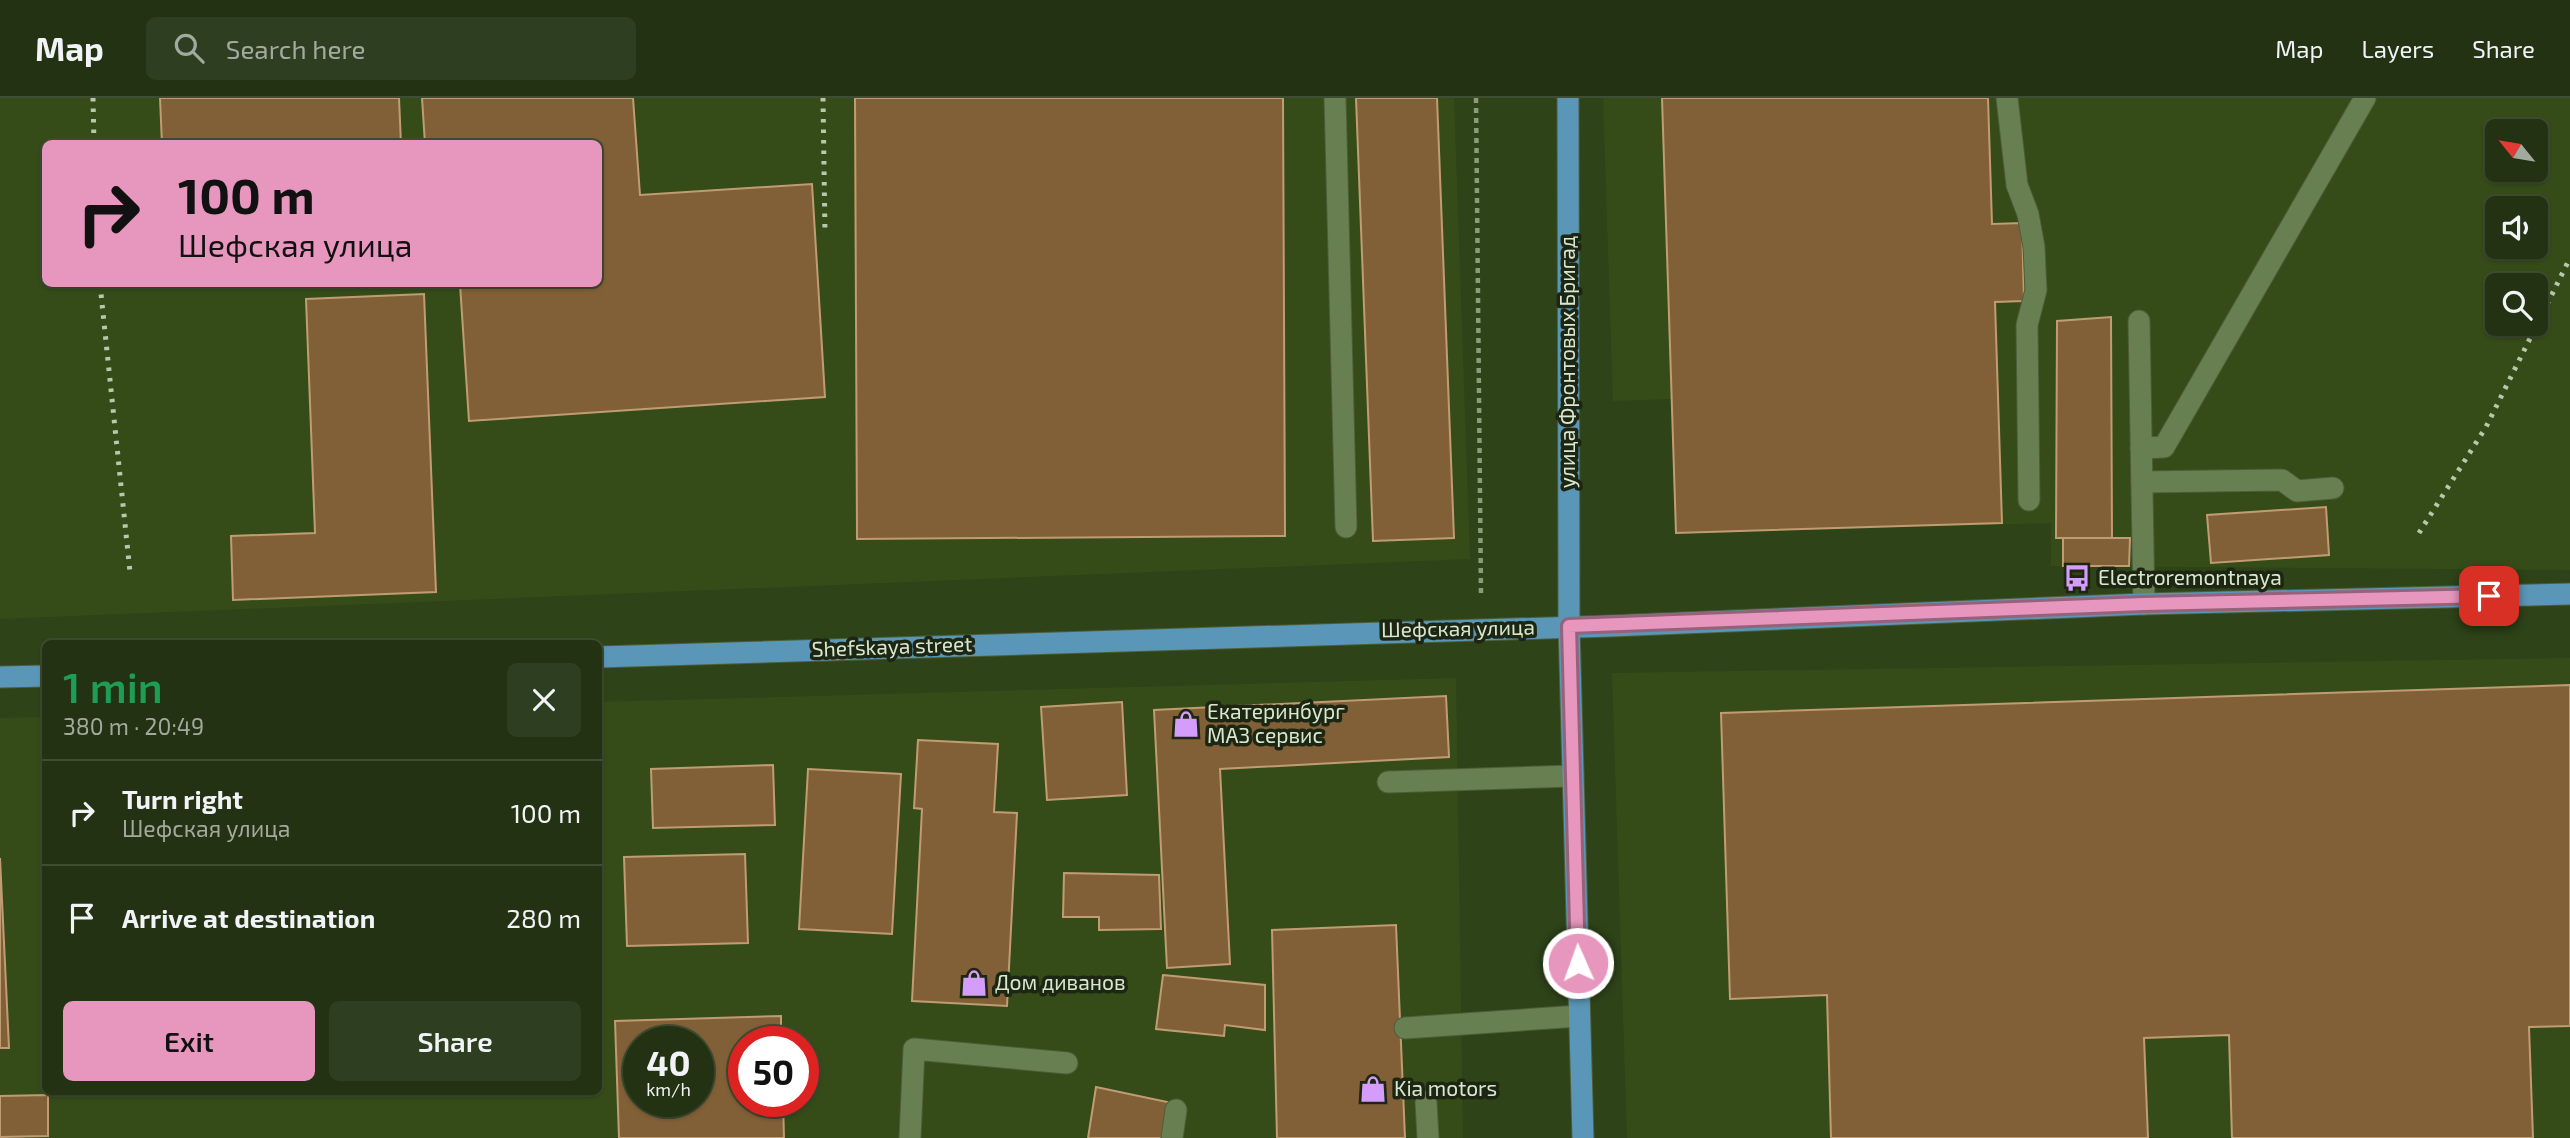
<!DOCTYPE html>
<html lang="en">
<head>
<meta charset="utf-8">
<style>
	body { margin:0; font-family:"Exo 2",sans-serif; background:#2e3e20; color:#f1f3f6; height:100vh; display:flex; flex-direction:column; font-size:26px; white-space:nowrap }
	* { box-sizing:border-box; margin:0 }
	p { font-size:23px; color:#a2aa9f }
	.icon { flex:none; width:38px; height:38px; fill:none; stroke:currentColor; stroke-width:2; stroke-linecap:round; stroke-linejoin:round }
	.map { position:relative; flex:1; overflow:hidden }
	.drawer { position:absolute; left:42px; top:542px; width:560px; height:455px; display:flex; flex-direction:column; background:#223212; border-radius:10px; box-shadow:0 2px 5px #0004,0 0 0 2px #3f4d32 }
	.drawer>* { flex:none }
	.guide { position:absolute; left:42px; top:42px; width:560px; height:147px; border-radius:10px; box-shadow:0 2px 5px #0004,0 0 0 2px #3f4d32; background:#e797bd; color:#111; overflow:hidden }
	.needle { width:46px; rotate:300deg }
	.controls { position:absolute; left:2485px; top:21px; display:grid; gap:14px }
	.controls a { display:grid; place-items:center; width:63px; height:63px; border-radius:10px; background:#223212; box-shadow:0 2px 5px #0004,0 0 0 2px #3f4d32; font-size:35px }
	.speed { position:absolute; left:623px; top:928px; display:flex; gap:14px; font-size:35px; font-weight:700; text-align:center }
	.speed>* { display:grid; place-content:center; width:91px; height:91px; border-radius:50%; background:#223212; box-shadow:0 2px 5px #0004,0 0 0 2px #3f4d32; line-height:1 }
	.speed small { font-size:18px; font-weight:400 }
	.speed .limit { border:10px solid #d22; background:#fff; color:#111 }
	.pin { position:absolute; display:grid; place-items:center; width:60px; height:60px; color:#fff; margin:-30px; border-radius:14px; box-shadow:0 4px 10px #0006 }
	.me { position:absolute; width:77px; margin:-38px; rotate:358deg; stroke-linejoin:round; filter:drop-shadow(0 0 5px #0008) }
	.turn { display:flex; align-items:center; gap:24px; height:147px; padding:0 21px; font-size:32px }
	.turn .icon { width:91px; height:91px; stroke-width:2.5 }
	.turn b { display:block; font-size:49px; line-height:60px }
	.round { display:grid; place-items:center; flex:none; width:74px; height:74px; border-radius:10px; background:#2e3e20 }
	.overview { display:flex; align-items:center; justify-content:space-between; height:119px; padding:0 21px }
	h1 { font-size:42px; font-weight:600; line-height:52px; color:#1e9e55 }
	.primary-button { display:flex; gap:14px; margin-top:auto; padding:14px 21px }
	.primary-button a { flex:1; height:80px; border-radius:10px; background:#e797bd; color:#111; font-size:28px; font-weight:600; line-height:80px; text-align:center }
	.primary-button a+a { background:#2e3e20; color:#f1f3f6 }
	ul { padding:0; list-style:none }
	li { display:flex; align-items:center; gap:21px; height:105px; padding:0 21px; border-top:2px solid #3f4d32 }
	li div { flex:1 }
	li b { display:block; font-size:26px }
	li em { font-style:normal }
	header { display:flex; align-items:center; gap:42px; box-sizing:border-box; height:98px; padding:0 35px; background:#223212; border-bottom:2px solid #3f4d32 }
	header strong { font-size:33px }
	nav { display:flex; gap:38px; margin-inline-start:auto; font-size:24px }
	.search { width:490px; height:63px; background:#2e3e20; display:flex; align-items:center; gap:18px; box-sizing:border-box; padding:0 24px; border-radius:10px; color:#a2aa9f; font-size:26px }
	.map>svg:first-child { display:block }
	.built { fill:#354c19; fill-rule:evenodd }
	.building { fill:#826037; stroke:#c09c72; stroke-width:2; fill-rule:evenodd }
	.lines { fill:none; stroke-linecap:round; stroke-linejoin:round }
	.minor-casing { stroke:#4d5e3a; stroke-width:23 }
	.major-casing { stroke:#4d5e3a; stroke-width:23 }
	.path { stroke:#8b9c7b; stroke-width:4.5; stroke-dasharray:5 5; stroke-linecap:butt }
	.minor { stroke:#687f52; stroke-width:21 }
	.major { stroke:#5a96b7; stroke-width:21 }
	.rail { stroke:#b9c8ac; stroke-width:5; stroke-dasharray:3.5 7; stroke-linecap:butt }
	.route-casing { stroke:#96627b; stroke-width:18 }
	.route { stroke:#e797bd; stroke-width:12 }
	.labels { text-anchor:middle; stroke-width:7; stroke-linejoin:round; paint-order:stroke }
	.street-label { font-size:21px; fill:#dae7cf; stroke:#1d2613 }
	.poi-label { font-size:21px; fill:#dae7cf; stroke:#1d2613; text-anchor:start }
</style>
</head>
<body>
<header>
<strong>Map</strong>
<div class="search"><svg class="icon" aria-label="search" viewBox="0 0 24 24"><circle cx="10" cy="10" r="6"/><path d="M15 15l6 6"/></svg>Search here</div>
<nav><a>Map</a><a>Layers</a><a>Share</a></nav>
</header>
<div class="map">
<svg width="2570" height="1040" viewBox="0 0 2570 1040">
	<rect width="100%" height="100%" fill="#2e4318"/>
	<g class="built">
		<path d="M0 0H1454L1470 461 0 521ZM46 46H598V186H46Z"/>
		<path d="M1603 0H2570V472L2051 468V425L1676 435 1671 301 1613 303ZM2497 33H2536V72H2497ZM2497 110H2536V149H2497ZM2497 187H2536V226H2497Z"/>
		<polygon points="2570,560 2570,1040 1627,1040 1612,575"/>
		<path d="M1456 580 1463 1040H0V620L45 619 46 994H598L599 604ZM639 943H698V1003H639ZM744 943H803V1003H744Z"/>
	</g>
	<g class="building">
		<polygon points="160,0 399,0 401,46 162,46"/>
		<polygon points="422,0 633,0 640,97 812,86 825,299 469,323 460,186 598,186 598,46 425,46"/>
		<polygon points="855,0 1283,0 1285,438 857,441"/>
		<polygon points="1356,0 1437,0 1454,440 1373,443"/>
		<polygon points="1662,0 1988,0 1992,126 2022,125 2024,203 1995,204 2002,425 1676,435"/>
		<polygon points="424,196 436,494 233,502 231,438 315,435 306,201"/>
		<polygon points="2111,219 2112,440 2056,440 2057,223"/>
		<polygon points="2326,409 2329,457 2211,465 2207,417"/>
		<polygon points="2063,440 2130,440 2129,468 2063,468"/>
		<polygon points="2570,587 2570,928 2529,929 2533,1040 2232,1040 2229,937 2144,940 2148,1040 1831,1040 1827,897 1730,901 1721,615"/>
		<polygon points="1446,598 1449,659 1220,671 1230,866 1167,870 1154,612"/>
		<polygon points="1122,604 1127,697 1047,702 1041,609"/>
		<polygon points="918,642 998,646 994,714 1017,715 1007,908 912,903 922,711 914,710"/>
		<polygon points="773,667 775,727 653,730 651,671"/>
		<polygon points="808,671 901,676 892,836 799,831"/>
		<polygon points="745,756 748,845 627,848 624,759"/>
		<polygon points="0,760 9,950 0,950"/>
		<polygon points="1064,775 1159,777 1161,831 1099,832 1099,819 1063,819"/>
		<polygon points="1396,827 1405,1040 1277,1040 1272,832"/>
		<polygon points="1163,877 1265,887 1265,932 1225,927 1224,938 1156,931"/>
		<path d="M781 918V943H744V1003H783L784 1040H619L615 923ZM639 943H698V1003H639Z"/>
		<polygon points="1096,989 1172,1005 1166,1040 1088,1040"/>
		<polygon points="48,997 48,1038 0,1039 0,998"/>
	</g>
	<g class="lines">
		<defs>
			<g id="minor">
				<polyline points="1335,0 1346,429"/>
				<polyline points="2007,0 2017,87 2028,116 2034,149 2036,192 2027,227 2029,402"/>
				<polyline points="2139,223 2144,506"/>
				<polyline points="2141,350 2164,349 2365,0"/>
				<polyline points="2142,384 2282,382 2297,393 2333,390"/>
				<polyline points="1388,684 1572,678"/>
				<polyline points="1405,930 1579,918"/>
				<polyline points="1426,1004 1428,1040"/>
				<polyline points="910,1040 914,951 1067,965"/>
				<polyline points="1172,1040 1176,1012"/>
			</g>
			<g id="major">
				<polyline points="1568,0 1569,528 1583,1040"/>
				<polyline points="598,559 1611,528 2144,506 2570,496"/>
				<polyline points="0,579 46,578"/>
			</g>
		</defs>
		<use href="#minor" class="minor-casing"/>
		<use href="#major" class="major-casing"/>
		<polyline class="path" points="1476,0 1481,496"/>
		<use href="#minor" class="minor"/>
		<use href="#major" class="major"/>
		<g class="rail">
			<polyline points="93,0 94,46"/>
			<polyline points="823,0 825,136"/>
			<polyline points="100,186 130,474"/>
			<polyline points="2419,435 2486,329 2570,160"/>
		</g>
	</g>
	<g class="lines">
		<defs>
			<polyline id="route" points="1578,865 1569,528 2144,506 2489,498"/>
		</defs>
		<use href="#route" class="route-casing"/>
		<use href="#route" class="route"/>
	</g>
	<defs>
		<symbol id="bus-bare" viewBox="-9 -9 18 18"><path d="M-5-6H5V4H4V6H2V4H-2V6H-4V4H-5ZM-3.5-4V0h7V-4ZM-3.5 1.2v1.5H-2V1.2ZM2 1.2v1.5H3.5V1.2Z" fill="#d49cfb" stroke="#1d2613" stroke-width="2.5" paint-order="stroke"/></symbol>
		<symbol id="shop-bare" viewBox="-9 -9 18 18"><path d="M-5-2.5h2.3a2.7 3.5 0 0 1 5.4 0H5L5.5 6h-11ZM-1.5-2.5h3a1.5 2.3 0 0 0-3 0Z" fill="#d49cfb" stroke="#1d2613" stroke-width="2.5" paint-order="stroke"/></symbol>
	</defs>
	<g fill-rule="evenodd">
		<use href="#bus-bare" x="2058" y="461" width="38" height="38"/>
		<use href="#shop-bare" x="1167" y="607" width="38" height="38"/>
		<use href="#shop-bare" x="955" y="866" width="38" height="38"/>
		<use href="#shop-bare" x="1354" y="972" width="38" height="38"/>
	</g>
	<g class="labels">
		<g class="street-label">
			<text transform="translate(1568 264) rotate(-90)" y="7">улица Фронтовых Бригад</text>
			<text transform="translate(1458 531) rotate(-1)" y="7">Шефская улица</text>
			<text transform="translate(892 549) rotate(-2)" y="7">Shefskaya street</text>
		</g>
		<g class="poi-label">
			<text x="2098" y="487">Electroremontnaya</text>
			<text x="1207" y="621">Екатеринбург<tspan x="1207" dy="24">МАЗ сервис</tspan></text>
			<text x="995" y="892">Дом диванов</text>
			<text x="1394" y="998">Kia motors</text>
		</g>
	</g>
</svg>
<div class="controls">
<a><svg class="needle" viewBox="-14 -14 28 28"><path d="M0-13l5 13h-10z" fill="#e53935"/><path d="M0 13l5-13h-10z" fill="#a2aa9f"/></svg></a>
<a><svg class="icon" aria-label="sound" viewBox="0 0 24 24"><path d="M4 9h4l5-4v14l-5-4H4zM17 9q2 3 0 6"/></svg></a>
<a><svg class="icon" aria-label="search" viewBox="0 0 24 24"><circle cx="10" cy="10" r="6"/><path d="M15 15l6 6"/></svg></a>
</div>
<div class="speed"><div>40<small>km/h</small></div><div class="limit">50</div></div>
<div class="pin" style="left:2489px;top:498px;background:#d93025"><svg class="icon" aria-label="arrive" viewBox="0 0 24 24"><path d="M6 21V4h12l-3 4 3 4H6"/></svg></div>
<svg class="me" style="left:1578px;top:865px" viewBox="-20 -20 40 40"><circle r="17" fill="#e797bd" stroke="#fff" stroke-width="3"/><path d="M0-11L8 9 0 5-8 9z" fill="#fff"/></svg>
<div class="guide">
<div class="turn"><svg class="icon" aria-label="right" viewBox="0 0 24 24"><path d="M7 20v-9h11M14 6l5 5-5 5"/></svg><div><b>100 m</b>Шефская улица</div></div>
</div>
<section class="drawer">
<div class="overview"><div><h1>1 min</h1><p>380 m · 20:49</p></div><a class="round"><svg class="icon" aria-label="close" viewBox="0 0 24 24"><path d="M6 6l12 12M18 6L6 18"/></svg></a></div>
<ul>
<li><svg class="icon" aria-label="right" viewBox="0 0 24 24"><path d="M7 20v-9h11M14 6l5 5-5 5"/></svg><div><b>Turn right</b><p>Шефская улица</p></div><em>100 m</em></li>
<li><svg class="icon" aria-label="arrive" viewBox="0 0 24 24"><path d="M6 21V4h12l-3 4 3 4H6"/></svg><div><b>Arrive at destination</b></div><em>280 m</em></li>
</ul>
<div class="primary-button"><a>Exit</a><a>Share</a></div>
</section>
</div>
</body>
</html>
